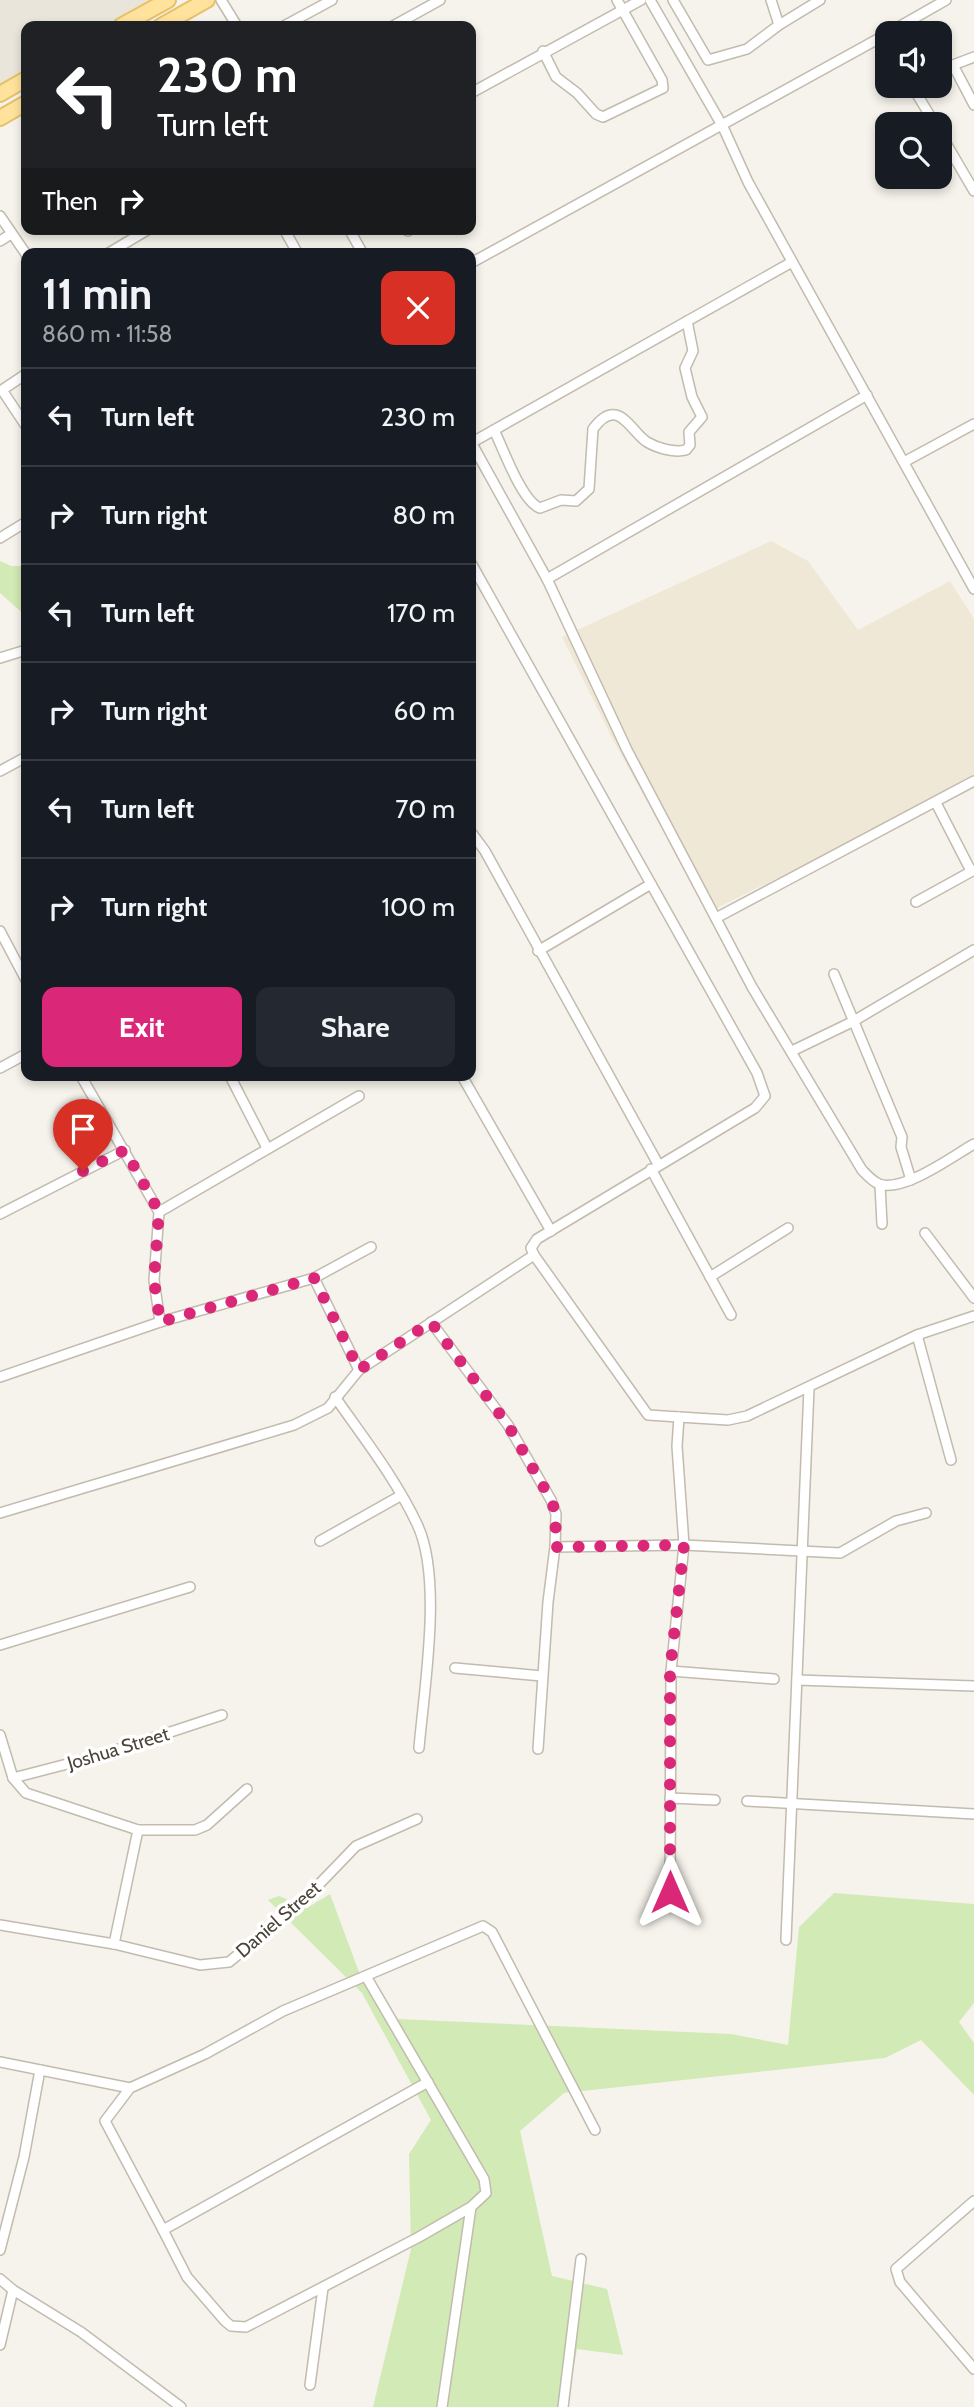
<!DOCTYPE html>
<html lang="en">
<head>
<meta charset="utf-8">
<style>
	body { margin:0; font-family:Cabin,sans-serif; background:#242831; color:#f1f3f6; height:100vh; display:flex; flex-direction:column; font-size:26px; white-space:nowrap }
	* { box-sizing:border-box; margin:0 }
	p { font-size:23px; color:#9ea1a6 }
	.icon { flex:none; width:38px; height:38px; fill:none; stroke:currentColor; stroke-width:2; stroke-linecap:round; stroke-linejoin:round }
	.map { position:relative; flex:1; overflow:hidden }
	.details { position:absolute; left:21px; top:248px; width:455px; height:833px; display:flex; flex-direction:column; background:#171b24; border-radius:14px; box-shadow:0 4px 10px #0003 }
	.details>* { flex:none }
	.top-card { position:absolute; left:21px; top:21px; width:455px; height:214px; border-radius:14px; box-shadow:0 4px 10px #0003; background:#202124; color:#fff; overflow:hidden }
	.fabs { position:absolute; left:875px; top:21px; display:grid; gap:14px }
	.fabs a { display:grid; place-items:center; width:77px; height:77px; border-radius:14px; background:#171b24; box-shadow:0 4px 10px #0003; font-size:35px }
	.pin { position:absolute; display:grid; place-items:center; width:60px; height:60px; color:#fff; margin:-72px -30px; border-radius:50% 50% 50% 0; rotate:-45deg; box-shadow:0 0 7px #0007 }
	.pin .icon { rotate:45deg }
	.me { position:absolute; width:77px; margin:-38px; rotate:0deg; stroke-linejoin:round; filter:drop-shadow(0 0 5px #0008) }
	.turn { display:flex; align-items:center; gap:24px; height:147px; padding:0 21px; font-size:32px }
	.turn .icon { width:91px; height:91px; stroke-width:2.5 }
	.turn b { display:block; font-size:49px; line-height:60px }
	.then { display:flex; align-items:center; height:66px; padding:0 21px; background:#0003; gap:14px; font-size:26px }
	.round { display:grid; place-items:center; flex:none; width:74px; height:74px; border-radius:14px; background:#242831 }
	.head { display:flex; align-items:center; justify-content:space-between; height:119px; padding:0 21px }
	h1 { font-size:42px; font-weight:800; line-height:52px }
	.cta { display:flex; gap:14px; margin-top:auto; padding:14px 21px }
	.cta a { flex:1; height:80px; border-radius:14px; background:#db2777; color:#fff; font-size:28px; font-weight:800; line-height:80px; text-align:center }
	.cta a+a { background:#242831; color:#f1f3f6 }
	ul { padding:0; list-style:none }
	li { display:flex; align-items:center; gap:21px; height:98px; padding:0 21px; border-top:2px solid #363941 }
	li div { flex:1 }
	li b { display:block; font-size:26px }
	li em { font-style:normal }
	.map>svg:first-child { display:block }
	.residential { fill:#eae5da }
	.education { fill:#efe8d6 }
	.green { fill:#d2eab5 }
	.lines { fill:none; stroke-linecap:round; stroke-linejoin:round }
	.minor-casing { stroke:#c2bbae; stroke-width:12 }
	.primary-casing { stroke:#e6c16a; stroke-width:18 }
	.minor { stroke:#fff; stroke-width:9 }
	.primary { stroke:#ffe39c; stroke-width:14 }
	.route { stroke:#db2777; stroke-width:12; stroke-dasharray:0 21.6 }
	.labels { text-anchor:middle; stroke-width:7; stroke-linejoin:round; paint-order:stroke }
	.street-label { font-size:19px; fill:#4b4439; stroke:#fff }
</style>
</head>
<body>
<div class="map">
<svg width="974" height="2407" viewBox="0 0 974 2407">
	<rect width="100%" height="100%" fill="#f6f3ec"/>
	<polygon class="residential" points="0,0 150,0 104,26 26,26 26,71 0,86"/>
	<polygon class="education" points="771,541 808,561 858,630 950,581 974,619 974,774 866,834 715,909 708,908 701,900 611,736 562,637"/>
	<g class="green">
		<polygon points="0,561 11,566 26,566 26,616 0,593"/>
		<polygon points="834,1893 974,1904 974,2003 959,2022 974,2043 974,2095 921,2040 885,2058 564,2093 520,2131 552,2276 607,2289 623,2355 577,2349 567,2407 373,2407 411,2249 409,2154 431,2120 362,1993 268,1900 279,1896 307,1908 330,1894 359,1972 397,2019 731,2034 788,2045 799,1927"/>
	</g>
	<g class="lines">
		<defs>
			<g id="minor">
				<polyline points="221,0 237,26"/>
				<polyline points="650,0 723,127 748,182 974,589"/>
				<polyline points="673,0 708,60 747,49 779,25 771,0"/>
				<polyline points="779,25 820,0"/>
				<polyline points="284,26 332,0"/>
				<polyline points="393,26 440,0"/>
				<polyline points="888,33 946,0"/>
				<polyline points="543,51 556,77 577,93 596,114 603,117 663,88 662,80 617,0"/>
				<polyline points="974,57 953,65 974,105"/>
				<polyline points="912,86 935,124"/>
				<polyline points="471,93 641,0"/>
				<polyline points="940,133 974,191"/>
				<polyline points="0,216 26,254"/>
				<polyline points="284,229 298,254"/>
				<polyline points="349,229 363,254"/>
				<polyline points="408,231 410,229"/>
				<polyline points="0,241 11,234"/>
				<polyline points="107,254 149,229"/>
				<polyline points="471,263 887,34"/>
				<polyline points="26,374 2,390 26,426"/>
				<path d="M494 430C503 448 522 502 540 508L561 500 576 501 589 489 593 429C618 395 630 431 647 442 657 448 674 453 686 450L690 445 689 432 702 417 692 397 685 368 693 351 687 321"/>
				<path d="M471 442 547 579 627 750 752 987 862 1170C867 1175 872 1181 879 1184 903 1193 953 1156 974 1144"/>
				<polyline points="471,443 792,262"/>
				<polyline points="904,462 974,424"/>
				<polyline points="0,538 26,522"/>
				<polyline points="547,579 867,395"/>
				<polyline points="0,658 26,650"/>
				<polyline points="0,771 26,757"/>
				<polyline points="936,803 971,871"/>
				<polyline points="471,832 485,851 658,1164"/>
				<polyline points="916,902 974,870"/>
				<polyline points="716,918 974,781"/>
				<polyline points="0,931 26,980"/>
				<polyline points="538,951 651,884"/>
				<polyline points="834,974 902,1137 901,1147 911,1180"/>
				<polyline points="792,1051 852,1022 974,950"/>
				<polyline points="0,1068 26,1054"/>
				<polyline points="81,1076 159,1212 154,1280 160,1322"/>
				<polyline points="230,1076 267,1148"/>
				<polyline points="462,1076 551,1231"/>
				<polyline points="651,1169 731,1315"/>
				<polyline points="880,1185 882,1224"/>
				<polyline points="159,1212 359,1096"/>
				<polyline points="0,1214 125,1150"/>
				<polyline points="925,1233 974,1298"/>
				<polyline points="534,1255 648,1415 679,1417 677,1446 684,1545 671,1671 670,1892"/>
				<polyline points="710,1277 788,1228"/>
				<polyline points="314,1278 359,1370"/>
				<polyline points="431,1322 508,1425 551,1500 556,1514 555,1547 684,1545 840,1553 896,1521 926,1513"/>
				<polyline points="917,1335 951,1460"/>
				<polyline points="0,1377 160,1322 314,1278 371,1247"/>
				<path d="M335 1397C363 1437 396 1479 417 1524 443 1578 424 1688 419 1748"/>
				<polyline points="679,1417 728,1420 747,1416 917,1335 974,1316"/>
				<polyline points="0,1513 294,1425 328,1408 359,1370 534,1255 531,1248 537,1239 755,1108 765,1096 757,1073 471,563"/>
				<polyline points="320,1541 400,1496"/>
				<polyline points="0,1645 190,1587"/>
				<polyline points="455,1668 542,1676"/>
				<polyline points="671,1671 774,1679"/>
				<polyline points="797,1680 974,1686"/>
				<polyline points="0,1735 13,1778 26,1793 138,1830"/>
				<polyline points="538,1749 548,1602 555,1547"/>
				<polyline points="13,1778 98,1756 222,1715"/>
				<polyline points="670,1798 715,1800"/>
				<polyline points="747,1801 974,1814"/>
				<polyline points="0,1925 114,1944 200,1965 229,1962 302,1902 356,1846 417,1819"/>
				<polyline points="786,1940 809,1388"/>
				<polyline points="114,1944 138,1830 195,1830 207,1825 247,1789"/>
				<polyline points="0,2062 130,2088"/>
				<polyline points="428,2082 163,2230 105,2121 130,2088 205,2054 283,2011 483,1926 492,1932 595,2130"/>
				<polyline points="974,2201 896,2269 900,2282 974,2369"/>
				<polyline points="163,2230 187,2277 225,2321 231,2326 246,2327 419,2237 471,2207 486,2193 484,2179 367,1978"/>
				<polyline points="0,2250 24,2157 40,2070"/>
				<polyline points="0,2279 13,2290 81,2332 181,2407"/>
				<polyline points="0,2345 13,2290"/>
				<polyline points="310,2385 323,2288"/>
				<polyline points="442,2407 471,2207"/>
				<polyline points="563,2407 581,2259"/>
			</g>
			<g id="primary">
				<polyline points="121,26 168,0"/>
				<polyline points="161,26 207,0"/>
				<polyline points="0,94 26,79"/>
				<polyline points="0,118 26,103"/>
			</g>
		</defs>
		<use href="#minor" class="minor-casing"/>
		<use href="#primary" class="primary-casing"/>
		<use href="#minor" class="minor"/>
		<use href="#primary" class="primary"/>
	</g>
	<g class="lines">
		<polyline class="route" points="83,1171 125,1150 159,1212 154,1280 160,1322 314,1278 359,1370 431,1322 508,1425 551,1500 556,1514 555,1547 684,1545 670,1671 670,1892"/>
	</g>
	<g class="labels">
		<g class="street-label">
			<text transform="translate(118 1748) rotate(-17)" y="7">Joshua Street</text>
			<text transform="translate(278 1919) rotate(-41)" y="7">Daniel Street</text>
		</g>
	</g>
</svg>
<div class="fabs">
<a><svg class="icon" aria-label="sound" viewBox="0 0 24 24"><path d="M4 9h4l5-4v14l-5-4H4zM17 9q2 3 0 6"/></svg></a>
<a><svg class="icon" aria-label="search" viewBox="0 0 24 24"><circle cx="10" cy="10" r="6"/><path d="M15 15l6 6"/></svg></a>
</div>
<div class="pin" style="left:83px;top:1171px;background:#d93025"><svg class="icon" aria-label="arrive" viewBox="0 0 24 24"><path d="M6 21V4h12l-3 4 3 4H6"/></svg></div>
<svg class="me" style="left:670px;top:1892px" viewBox="-20 -20 40 40"><path d="M0-17L14 15 0 8-14 15z" fill="#db2777" stroke="#fff" stroke-width="4"/></svg>
<div class="top-card">
<div class="turn"><svg class="icon" aria-label="left" viewBox="0 0 24 24"><path d="M17 20v-9H6M10 6l-5 5 5 5"/></svg><div><b>230 m</b>Turn left</div></div>
<div class="then">Then<svg class="icon" aria-label="right" viewBox="0 0 24 24"><path d="M7 20v-9h11M14 6l5 5-5 5"/></svg></div>
</div>
<section class="details">
<div class="head"><div><h1>11 min</h1><p>860 m · 11:58</p></div><a class="round" style="background:#d93025;color:#fff"><svg class="icon" aria-label="close" viewBox="0 0 24 24"><path d="M6 6l12 12M18 6L6 18"/></svg></a></div>
<ul>
<li><svg class="icon" aria-label="left" viewBox="0 0 24 24"><path d="M17 20v-9H6M10 6l-5 5 5 5"/></svg><div><b>Turn left</b></div><em>230 m</em></li>
<li><svg class="icon" aria-label="right" viewBox="0 0 24 24"><path d="M7 20v-9h11M14 6l5 5-5 5"/></svg><div><b>Turn right</b></div><em>80 m</em></li>
<li><svg class="icon" aria-label="left" viewBox="0 0 24 24"><path d="M17 20v-9H6M10 6l-5 5 5 5"/></svg><div><b>Turn left</b></div><em>170 m</em></li>
<li><svg class="icon" aria-label="right" viewBox="0 0 24 24"><path d="M7 20v-9h11M14 6l5 5-5 5"/></svg><div><b>Turn right</b></div><em>60 m</em></li>
<li><svg class="icon" aria-label="left" viewBox="0 0 24 24"><path d="M17 20v-9H6M10 6l-5 5 5 5"/></svg><div><b>Turn left</b></div><em>70 m</em></li>
<li><svg class="icon" aria-label="right" viewBox="0 0 24 24"><path d="M7 20v-9h11M14 6l5 5-5 5"/></svg><div><b>Turn right</b></div><em>100 m</em></li>
</ul>
<div class="cta"><a>Exit</a><a>Share</a></div>
</section>
</div>
</body>
</html>
